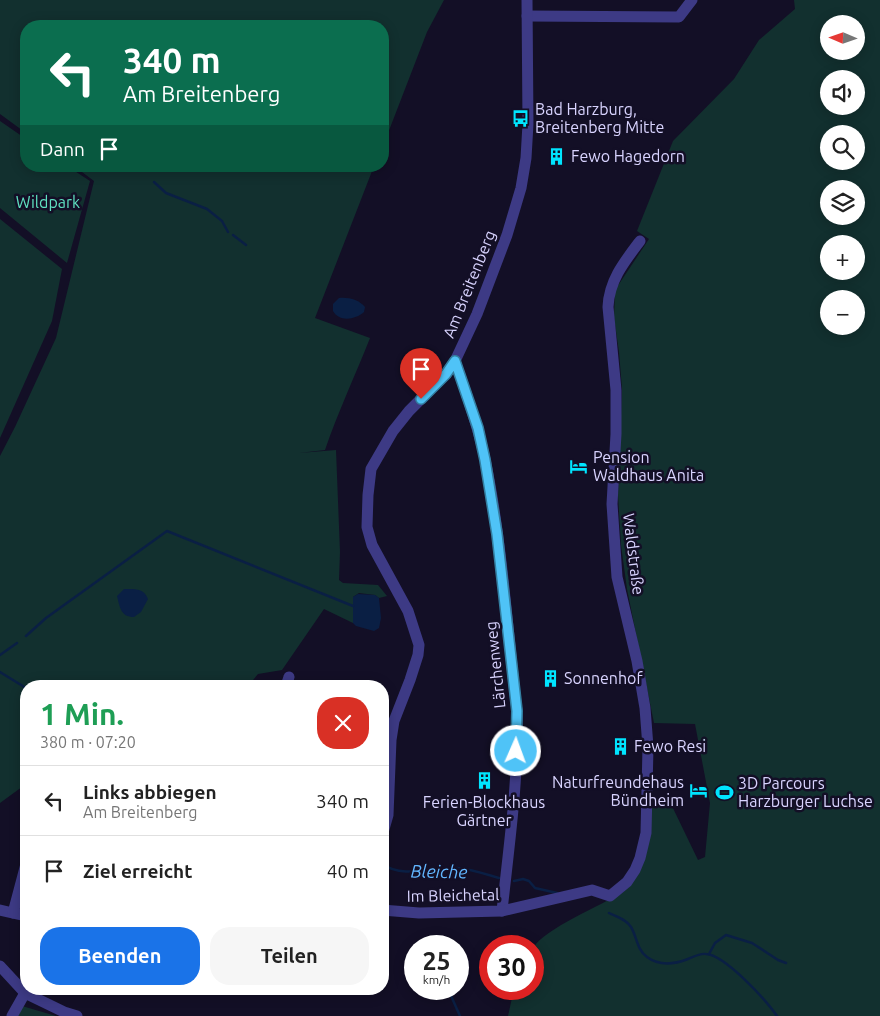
<!DOCTYPE html>
<html lang="de">
<head>
<meta charset="utf-8">
<style>
	body { margin:0; font-family:Ubuntu,sans-serif; background:#f6f6f6; color:#222; height:100vh; display:flex; flex-direction:column; font-size:19px; white-space:nowrap }
	* { box-sizing:border-box; margin:0 }
	p { font-size:16px; color:#767676 }
	.icon { flex:none; width:28px; height:28px; fill:none; stroke:currentColor; stroke-width:2; stroke-linecap:round; stroke-linejoin:round }
	.map { position:relative; flex:1; overflow:hidden }
	.panel { position:absolute; left:20px; top:680px; width:369px; height:315px; display:flex; flex-direction:column; background:#fff; border-radius:20px; box-shadow:0 2px 12px #0003 }
	.panel>* { flex:none }
	.guide { position:absolute; left:20px; top:20px; width:369px; height:152px; border-radius:20px; box-shadow:0 2px 12px #0003; background:#0b6e4f; color:#fff; overflow:hidden }
	.needle { width:32px; rotate:272deg }
	.fabs { position:absolute; left:820px; top:15px; display:grid; gap:10px }
	.fabs a { display:grid; place-items:center; width:45px; height:45px; border-radius:50%; background:#fff; box-shadow:0 2px 12px #0003; font-size:25px }
	.speed { position:absolute; left:404px; top:935px; display:flex; gap:10px; font-size:25px; font-weight:700; text-align:center }
	.speed>* { display:grid; place-content:center; width:65px; height:65px; border-radius:50%; background:#fff; box-shadow:0 2px 12px #0003; line-height:1 }
	.speed small { font-size:12px; font-weight:400 }
	.speed .limit { border:8px solid #d22; background:#fff; color:#111 }
	.pin { position:absolute; display:grid; place-items:center; width:42px; height:42px; color:#fff; margin:-51px -21px; border-radius:50% 50% 50% 0; rotate:-45deg; box-shadow:0 0 5px #0007 }
	.pin .icon { rotate:45deg }
	.me { position:absolute; width:55px; margin:-28px; rotate:2deg; stroke-linejoin:round; filter:drop-shadow(0 0 4px #0008) }
	.turn { display:flex; align-items:center; gap:18px; height:105px; padding:0 20px; font-size:22px }
	.turn .icon { width:65px; height:65px; stroke-width:2.5 }
	.turn b { display:block; font-size:35px; line-height:42px }
	.then { display:flex; align-items:center; height:48px; padding:0 20px; background:#0003; gap:10px; font-size:19px }
	.round { display:grid; place-items:center; flex:none; width:52px; height:52px; border-radius:20px; background:#f6f6f6 }
	.headline { display:flex; align-items:center; justify-content:space-between; height:85px; padding:0 20px }
	h1 { font-size:30px; font-weight:700; line-height:38px; color:#1e9e55 }
	.button { display:flex; gap:10px; margin-top:auto; padding:10px 20px }
	.button a { flex:1; height:58px; border-radius:20px; background:#1a73e8; color:#fff; font-size:20px; font-weight:700; line-height:58px; text-align:center }
	.button a+a { background:#f6f6f6; color:#222 }
	ul { padding:0; list-style:none }
	li { display:flex; align-items:center; gap:15px; height:70px; padding:0 20px; border-top:1px solid #e0e0e0 }
	li div { flex:1 }
	li b { display:block; font-size:19px }
	li em { font-style:normal }
	.map>svg:first-child { display:block }
	.green { fill:#12302f; fill-rule:evenodd }
	.water { fill:#0a1f44 }
	.lines { fill:none; stroke-linecap:round; stroke-linejoin:round }
	.stream { stroke:#0a1f44; stroke-width:2.5 }
	.minor { stroke:#3d3a85; stroke-width:11 }
	.route-casing { stroke:#337fa1; stroke-width:12 }
	.route { stroke:#4fc3f7; stroke-width:9 }
	.labels { text-anchor:middle; stroke-width:5; stroke-linejoin:round; paint-order:stroke }
	.poi-label { font-size:16px; fill:#d9d4ff; stroke:#130f26; text-anchor:start }
	.park-label { font-size:16px; fill:#5fe0c0; stroke:#130f26 }
	.street-label { font-size:16px; fill:#d9d4ff; stroke:#130f26 }
	.water-label { font-size:18px; font-style:italic; fill:#62b6ff; stroke:#130f26 }
</style>
</head>
<body>
<div class="map">
<svg width="880" height="1016" viewBox="0 0 880 1016">
	<rect width="100%" height="100%" fill="#130f26"/>
	<g class="green">
		<polygon points="0,0 444,0 427,32 383,146 382,26 26,26 26,133 0,114"/>
		<path d="M794 0H880V1016H508L514 989H532C533 979 530 954 534 947 543 930 603 904 622 893L630 886 651 803 670 802 698 860 705 857 710 803 695 724 654 723 627 589 621 545 618 495 622 389 619 352 614 317 615 290 649 239 637 231 673 141 734 79 759 40 795 9ZM829 24H856V51H829ZM829 79H856V106H829ZM829 134H856V161H829ZM829 189H856V216H829ZM829 244H856V271H829ZM829 299H856V326H829Z"/>
		<polygon points="0,121 26,139 26,166 67,166 90,181 67,263 0,208"/>
		<path d="M74 166H374L315 318 370 338C355 376 338 412 325 450L299 453 336 450 340 552 339 580 343 583 378 585 387 596 379 598 375 595 359 593 353 597V623L324 609 282 670 258 674 248 686H26V784L0 803V456L15 427 56 338 94 181Z"/>
		<polygon points="0,219 62,269 52,321 0,438"/>
		<polygon points="22,1006 56,1016 16,1016"/>
	</g>
	<g class="water">
		<path d="M339 298C349 297 359 300 365 307L364 312C355 320 339 322 333 311V304Z"/>
		<path d="M124 589C135 589 144 588 148 599L141 612 134 617C121 617 120 608 117 596Z"/>
		<polygon points="358,594 375,595 379,598 381,618 379,628 374,631 356,626 353,623 353,597"/>
	</g>
	<g class="lines">
		<g class="stream">
			<polyline points="154,182 166,193 207,209 222,221 228,232"/>
			<polyline points="233,235 246,245"/>
			<polyline points="26,636 46,618 167,531 353,606"/>
			<polyline points="0,655 17,643"/>
			<polyline points="0,672 26,688"/>
			<path d="M382 860 383 864C401 879 435 867 457 868 471 869 485 874 499 878"/>
			<polyline points="514,881 523,879 529,881 535,888 557,893"/>
			<path d="M609 913C617 917 626 919 631 927 637 937 637 950 647 957 659 966 675 964 688 959 693 957 700 953 706 954 725 955 766 1000 777 1016"/>
			<polyline points="417,944 420,946"/>
			<polyline points="709,954 715,943 726,935 752,943 778,960 786,963"/>
			<polyline points="448,989 460,1016"/>
		</g>
		<g class="minor">
			<polyline points="527,16 679,17 692,0"/>
			<path d="M455 361C466 393 478 425 485 459 502 541 507 628 517 711 519 777 509 845 502 911"/>
			<polyline points="286,686 289,677"/>
			<polyline points="382,836 388,815 391,740 394,721 410,680 418,655 419,645 408,611 372,545 367,527 368,495 371,469 393,431 409,411 446,374 455,361 477,314 507,235 521,188 526,158 528,124 527,0"/>
			<polyline points="0,910 26,916"/>
			<path d="M382 910 419 913 502 911 592 890 610 896 627 882 635 870 640 858 646 833 648 747 645 708 637 661 617 577 612 504 616 434V390L608 307C609 281 624 262 640 241"/>
			<polyline points="13,913 26,864"/>
			<polyline points="0,966 25,993 64,1012 77,1016"/>
			<polyline points="12,1016 25,993"/>
		</g>
	</g>
	<g class="lines">
		<defs>
			<polyline id="route" points="421,399 446,374 455,361 478,428 485,460 497,534 517,711 516,751"/>
		</defs>
		<use href="#route" class="route-casing"/>
		<use href="#route" class="route"/>
	</g>
	<defs>
		<symbol id="bus-bare" viewBox="-9 -9 18 18"><path d="M-5-6H5V4H4V6H2V4H-2V6H-4V4H-5ZM-3.5-4V0h7V-4ZM-3.5 1.2v1.5H-2V1.2ZM2 1.2v1.5H3.5V1.2Z" fill="#00e5ff" stroke="#130f26" stroke-width="2.5" paint-order="stroke"/></symbol>
		<symbol id="building-bare" viewBox="-9 -9 18 18"><path d="M-4-6H4V6H1V3H-1V6H-4ZM-2.5-4.3h1.7v1.8h-1.7ZM.8-4.3h1.7v1.8H.8ZM-2.5-1h1.7V.8h-1.7ZM.8-1h1.7V.8H.8Z" fill="#00e5ff" stroke="#130f26" stroke-width="2.5" paint-order="stroke"/></symbol>
		<symbol id="hotel-bare" viewBox="-9 -9 18 18"><path d="M-6-4.5h1.5V1H6V5H4.5V3h-9V5H-6ZM-4 0a1.8 1.8 0 1 1 3.6 0ZM.5 0V-2.5h3Q6-2.5 6 0Z" fill="#00e5ff" stroke="#130f26" stroke-width="2.5" paint-order="stroke"/></symbol>
		<symbol id="stadium-bare" viewBox="-9 -9 18 18"><path d="M0-5a6.5 5 0 1 0 0 10a6.5 5 0 1 0 0-10ZM-3.5-1.8h7v3.6h-7Z" fill="#00e5ff" stroke="#130f26" stroke-width="2.5" paint-order="stroke"/></symbol>
	</defs>
	<g fill-rule="evenodd">
		<use href="#bus-bare" x="508" y="106" width="25" height="25"/>
		<use href="#building-bare" x="544" y="144" width="25" height="25"/>
		<use href="#hotel-bare" x="566" y="454" width="25" height="25"/>
		<use href="#building-bare" x="538" y="666" width="25" height="25"/>
		<use href="#building-bare" x="608" y="734" width="25" height="25"/>
		<use href="#building-bare" x="472" y="768" width="25" height="25"/>
		<use href="#hotel-bare" x="686" y="778" width="25" height="25"/>
		<use href="#stadium-bare" x="712" y="780" width="25" height="25"/>
	</g>
	<g class="labels">
		<g class="poi-label">
			<text x="535" y="115">Bad Harzburg,<tspan x="535" dy="18">Breitenberg Mitte</tspan></text>
			<text x="571" y="162">Fewo Hagedorn</text>
			<text x="593" y="463">Pension<tspan x="593" dy="18">Waldhaus Anita</tspan></text>
			<text x="564" y="684">Sonnenhof</text>
			<text x="634" y="752">Fewo Resi</text>
			<text x="684" y="788" text-anchor="end">Naturfreundehaus<tspan x="684" dy="18">Bündheim</tspan></text>
			<text x="738" y="789">3D Parcours<tspan x="738" dy="18">Harzburger Luchse</tspan></text>
			<text x="484" y="808" text-anchor="middle">Ferien-Blockhaus<tspan x="484" dy="18">Gärtner</tspan></text>
		</g>
		<g class="park-label">
			<text x="48" y="208">Wildpark</text>
		</g>
		<g class="street-label">
			<text transform="translate(469 284) rotate(-68)" y="6">Am Breitenberg</text>
			<text transform="translate(634 554) rotate(83)" y="6">Waldstraße</text>
			<text transform="translate(495 665) rotate(-96)" y="6">Lärchenweg</text>
			<text transform="translate(453 895) rotate(-1)" y="6">Im Bleichetal</text>
		</g>
		<g class="water-label">
			<text transform="translate(439 872) rotate(1)" y="6">Bleiche</text>
		</g>
	</g>
</svg>
<div class="fabs">
<a><svg class="needle" viewBox="-14 -14 28 28"><path d="M0-13l5 13h-10z" fill="#e53935"/><path d="M0 13l5-13h-10z" fill="#767676"/></svg></a>
<a><svg class="icon" aria-label="sound" viewBox="0 0 24 24"><path d="M4 9h4l5-4v14l-5-4H4zM17 9q2 3 0 6"/></svg></a>
<a><svg class="icon" aria-label="search" viewBox="0 0 24 24"><circle cx="10" cy="10" r="6"/><path d="M15 15l6 6"/></svg></a>
<a><svg class="icon" aria-label="layers" viewBox="0 0 24 24"><path d="M12 4l9 5-9 5-9-5zM3 14l9 5 9-5"/></svg></a>
<a>+</a>
<a>−</a>
</div>
<div class="speed"><div>25<small>km/h</small></div><div class="limit">30</div></div>
<div class="pin" style="left:421px;top:399px;background:#d93025"><svg class="icon" aria-label="arrive" viewBox="0 0 24 24"><path d="M6 21V4h12l-3 4 3 4H6"/></svg></div>
<svg class="me" style="left:516px;top:751px" viewBox="-20 -20 40 40"><circle r="17" fill="#4fc3f7" stroke="#fff" stroke-width="3"/><path d="M0-11L8 9 0 5-8 9z" fill="#fff"/></svg>
<div class="guide">
<div class="turn"><svg class="icon" aria-label="left" viewBox="0 0 24 24"><path d="M17 20v-9H6M10 6l-5 5 5 5"/></svg><div><b>340 m</b>Am Breitenberg</div></div>
<div class="then">Dann<svg class="icon" aria-label="arrive" viewBox="0 0 24 24"><path d="M6 21V4h12l-3 4 3 4H6"/></svg></div>
</div>
<section class="panel">
<div class="headline"><div><h1>1 Min.</h1><p>380 m · 07:20</p></div><a class="round" style="background:#d93025;color:#fff"><svg class="icon" aria-label="close" viewBox="0 0 24 24"><path d="M6 6l12 12M18 6L6 18"/></svg></a></div>
<ul>
<li><svg class="icon" aria-label="left" viewBox="0 0 24 24"><path d="M17 20v-9H6M10 6l-5 5 5 5"/></svg><div><b>Links abbiegen</b><p>Am Breitenberg</p></div><em>340 m</em></li>
<li><svg class="icon" aria-label="arrive" viewBox="0 0 24 24"><path d="M6 21V4h12l-3 4 3 4H6"/></svg><div><b>Ziel erreicht</b></div><em>40 m</em></li>
</ul>
<div class="button"><a>Beenden</a><a>Teilen</a></div>
</section>
</div>
</body>
</html>
